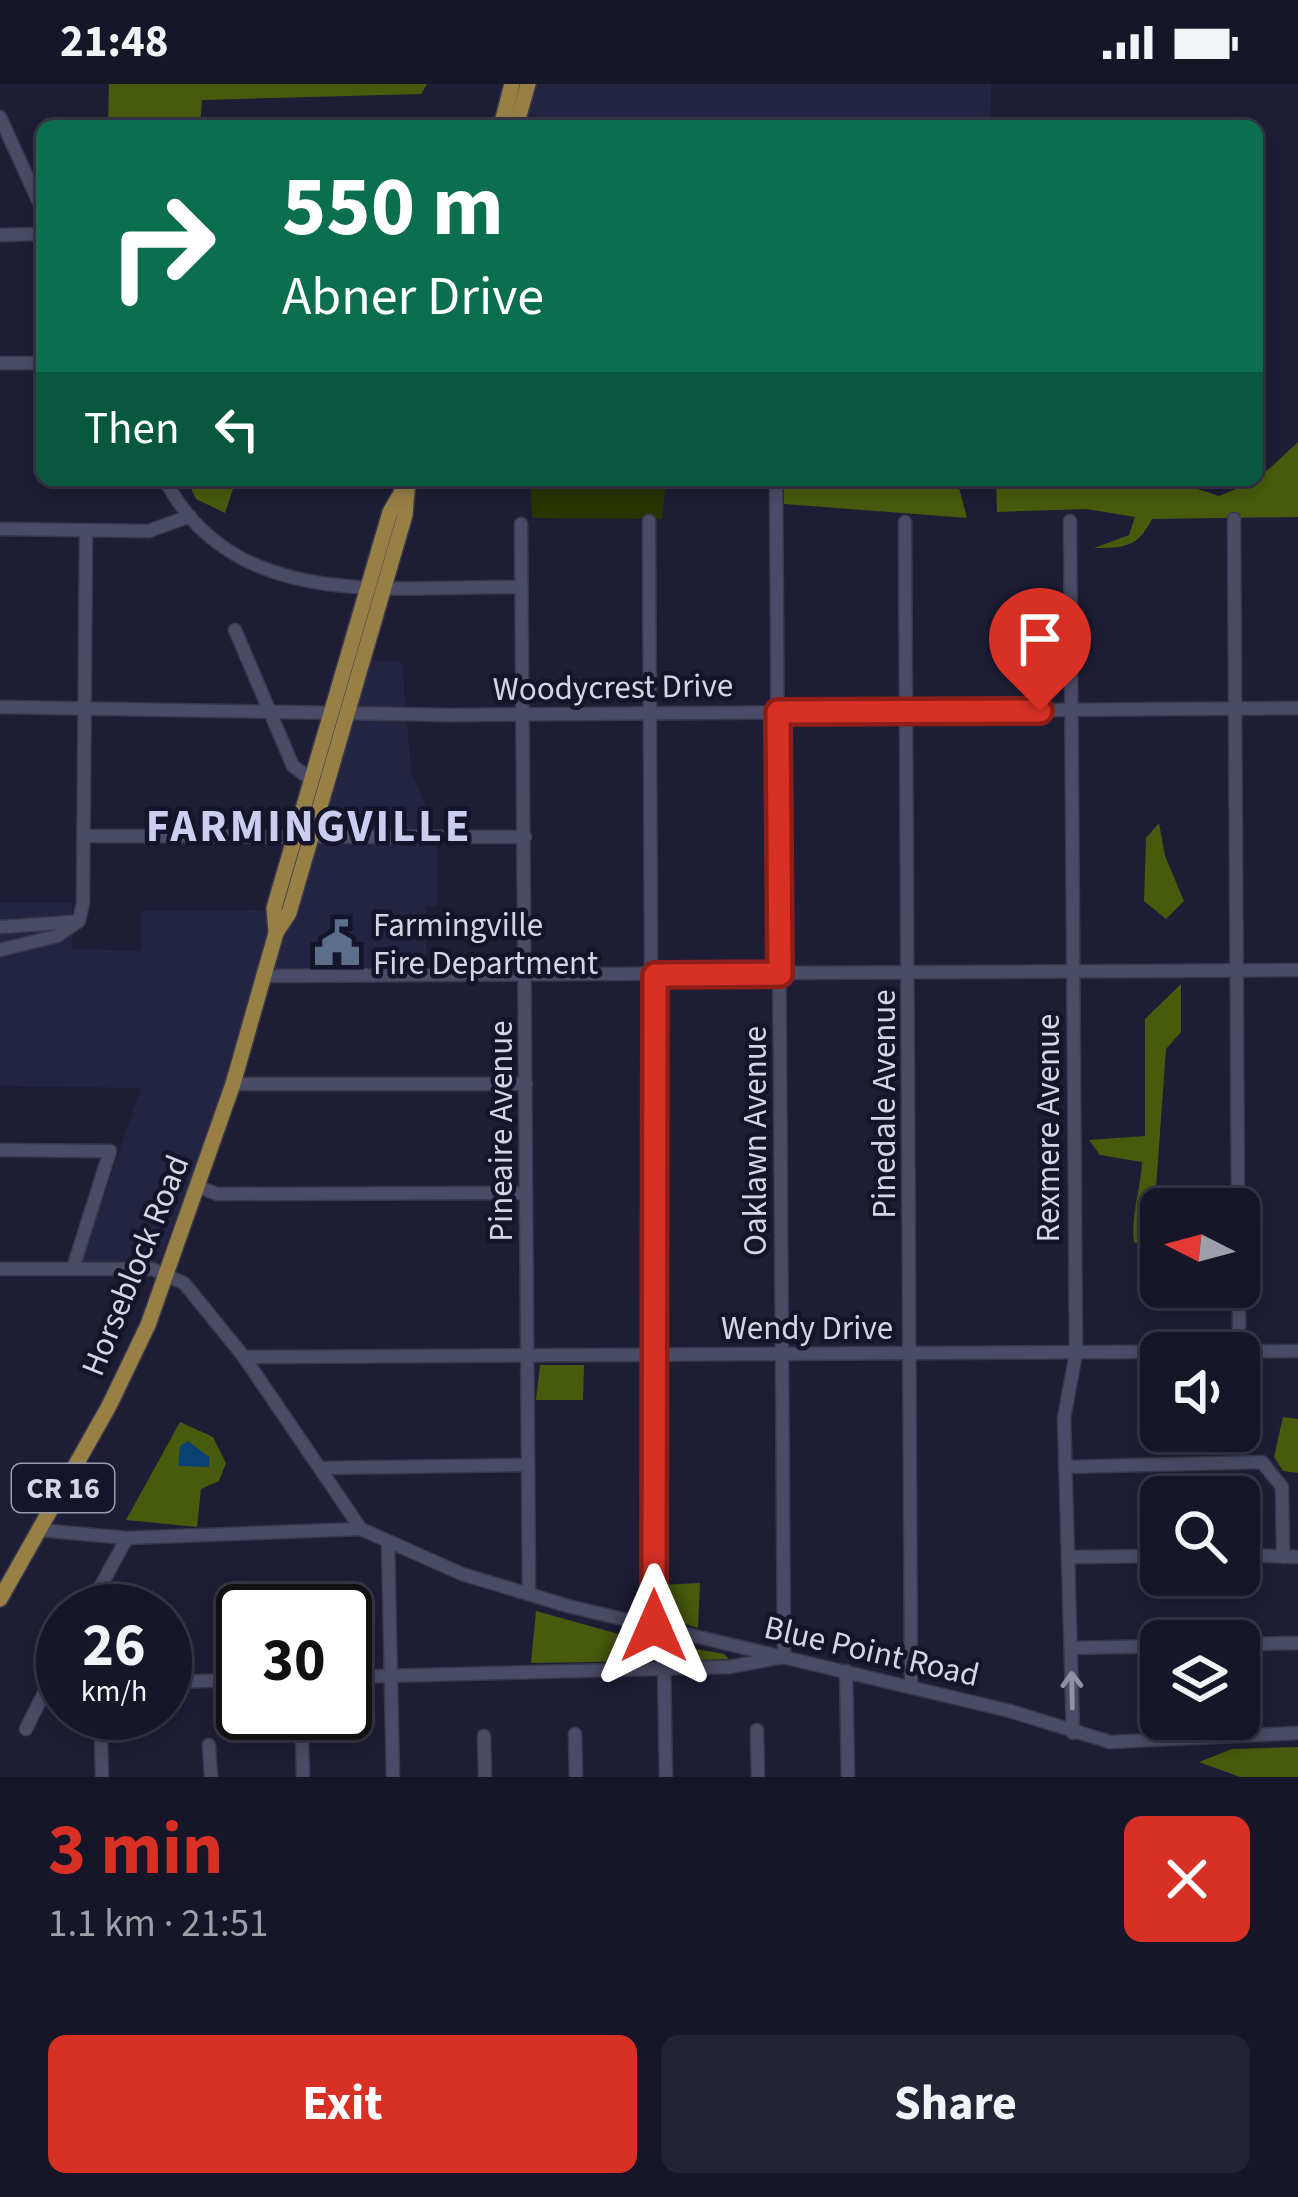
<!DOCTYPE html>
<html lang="en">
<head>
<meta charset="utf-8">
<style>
	body { margin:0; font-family:"Source Sans 3",sans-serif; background:#232334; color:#f1f3f6; height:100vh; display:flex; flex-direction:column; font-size:45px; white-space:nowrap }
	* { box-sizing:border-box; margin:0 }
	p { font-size:39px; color:#9e9fa8 }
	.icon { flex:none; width:66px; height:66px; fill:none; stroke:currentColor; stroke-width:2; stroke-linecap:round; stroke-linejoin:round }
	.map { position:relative; height:1693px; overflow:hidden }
	.side { display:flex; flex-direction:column; background:#161628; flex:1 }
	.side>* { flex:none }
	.banner { position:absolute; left:36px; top:36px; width:1227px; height:366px; border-radius:18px; box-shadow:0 6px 18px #0003,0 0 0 3px #353545; background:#0b6e4f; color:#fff; overflow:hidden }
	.needle { width:78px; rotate:276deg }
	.buttons { position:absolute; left:1140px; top:1104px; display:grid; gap:24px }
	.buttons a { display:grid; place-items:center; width:120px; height:120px; border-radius:18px; background:#161628; box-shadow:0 6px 18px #0003,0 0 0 3px #353545; font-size:60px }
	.speed { position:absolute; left:36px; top:1500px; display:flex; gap:24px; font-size:60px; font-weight:700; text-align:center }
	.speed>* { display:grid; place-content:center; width:156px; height:156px; border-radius:50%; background:#161628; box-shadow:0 6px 18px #0003,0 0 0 3px #353545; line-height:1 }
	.speed small { font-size:30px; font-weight:400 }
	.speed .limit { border:6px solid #111; border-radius:18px; background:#fff; color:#111 }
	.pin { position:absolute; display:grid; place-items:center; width:102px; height:102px; color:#fff; margin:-123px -51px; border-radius:50% 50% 50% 0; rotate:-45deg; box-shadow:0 0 12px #0007 }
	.pin .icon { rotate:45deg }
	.me { position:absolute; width:132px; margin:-66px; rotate:0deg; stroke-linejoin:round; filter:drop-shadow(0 0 9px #0008) }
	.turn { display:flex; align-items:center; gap:42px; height:252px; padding:0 48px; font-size:54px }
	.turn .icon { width:156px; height:156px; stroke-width:2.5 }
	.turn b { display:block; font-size:84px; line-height:102px }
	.then { display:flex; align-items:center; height:114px; padding:0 48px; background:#0003; gap:24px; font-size:45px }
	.round { display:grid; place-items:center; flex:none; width:126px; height:126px; border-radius:18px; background:#232334 }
	.headline { display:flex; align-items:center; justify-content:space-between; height:204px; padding:0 48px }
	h1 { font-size:72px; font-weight:700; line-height:90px; color:#d93025 }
	.button { display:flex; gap:24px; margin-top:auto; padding:24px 48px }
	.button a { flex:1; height:138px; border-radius:18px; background:#d93025; color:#fff; font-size:48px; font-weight:700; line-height:138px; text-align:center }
	.button a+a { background:#232334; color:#f1f3f6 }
	.status { display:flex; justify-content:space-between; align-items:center; height:84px; padding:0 60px; background:#161628; direction:ltr }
	.status svg { height:33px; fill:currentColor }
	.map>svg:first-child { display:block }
	.built { fill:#232442 }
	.green { fill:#283500 }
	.forest { fill:#485b0d }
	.water { fill:#0b4073 }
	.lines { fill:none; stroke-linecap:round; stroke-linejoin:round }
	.minor-casing { stroke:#39394c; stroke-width:15 }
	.major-casing { stroke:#39394c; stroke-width:18 }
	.minor { stroke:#4a4c67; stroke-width:12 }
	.major { stroke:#977f46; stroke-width:15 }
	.oneway { stroke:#8f91a6 }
	.route-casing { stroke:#8d1f18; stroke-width:30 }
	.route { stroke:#d93025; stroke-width:21 }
	.labels { text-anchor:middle; stroke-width:9; stroke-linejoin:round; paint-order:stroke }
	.shield { fill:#14142b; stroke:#9a9cae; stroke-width:3 }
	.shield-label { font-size:30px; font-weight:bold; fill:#d4d6e6 }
	.street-label { font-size:33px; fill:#d4d6e6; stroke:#14142b }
	.poi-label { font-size:33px; fill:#d4d6e6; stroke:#14142b; text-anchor:start }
	.district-label { font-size:45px; font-weight:bold; letter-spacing:3px; fill:#cbceef; stroke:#14142b }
</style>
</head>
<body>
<div class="status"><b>21:48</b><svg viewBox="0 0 49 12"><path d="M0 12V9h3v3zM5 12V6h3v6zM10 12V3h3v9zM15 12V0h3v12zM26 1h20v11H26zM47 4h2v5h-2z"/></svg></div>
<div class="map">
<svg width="1298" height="1693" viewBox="0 0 1298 1693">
	<rect width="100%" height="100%" fill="#1d1d35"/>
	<g class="built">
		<polygon points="535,0 991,0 991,42 522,42"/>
		<polygon points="363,576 402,578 411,687 437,749 438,822 426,823 426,884 274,887 157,1183 80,1181 141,1004 0,1002 0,819 72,819 72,865 141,867 142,827 272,826"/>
	</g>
	<polygon class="green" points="530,396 666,396 662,435 532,434"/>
	<g class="forest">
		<polygon points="109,0 427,0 421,10 202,16 200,42 108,42"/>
		<path d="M1298 358V433L1152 435C1138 463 1125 464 1094 464L1129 451 1135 433 1087 425 997 428 996 396H1170L1219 412 1257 396Z"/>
		<polygon points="187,396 246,396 234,402 225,429 196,415"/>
		<polygon points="784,396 907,396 908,401 959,404 967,434 784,420"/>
		<polygon points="1159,739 1165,772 1184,817 1166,835 1144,817 1146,754"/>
		<path d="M1181 900V948L1166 965 1156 1104 1161 1167 1134 1158C1130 1136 1141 1103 1142 1078L1100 1071 1089 1056 1145 1052V935Z"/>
		<polygon points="540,1281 584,1281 583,1316 536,1316"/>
		<polygon points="1283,1333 1298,1335 1298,1389 1283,1387 1274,1373"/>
		<polygon points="180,1338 213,1353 226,1379 219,1397 201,1405 197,1443 126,1436"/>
		<polygon points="700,1499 698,1544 661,1533 660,1501"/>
		<polygon points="536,1527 651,1559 653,1577 531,1579"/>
		<polygon points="669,1560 724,1570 729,1575 671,1577"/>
		<polygon points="1298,1663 1298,1693 1240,1693 1199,1678 1232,1665"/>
	</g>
	<polygon class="water" points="188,1357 209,1373 209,1383 178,1382 180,1362"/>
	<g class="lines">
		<defs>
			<g id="minor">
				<polyline points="0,33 42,125"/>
				<polyline points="0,151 42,150"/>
				<polyline points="0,279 42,279"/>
				<path d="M165 396C236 531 395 501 522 503"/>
				<polyline points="1234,435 1238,1125"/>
				<polyline points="649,437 654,1542 664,1583 666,1693"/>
				<polyline points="1070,437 1076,1269 1064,1334 1073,1649"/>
				<polyline points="905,438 911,1602"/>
				<polyline points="521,440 529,1509"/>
				<polyline points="0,445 149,447 190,432"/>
				<polyline points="235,546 293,682 310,695"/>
				<polyline points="0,623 450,631 1298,624"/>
				<polyline points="84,752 525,753"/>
				<polyline points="0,843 72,838"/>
				<polyline points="0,866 57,852 79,837 83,819 86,448"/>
				<polyline points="265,892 1298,886"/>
				<polyline points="233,1000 526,1000"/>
				<polyline points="0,1066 110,1067 73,1184"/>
				<polyline points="199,1103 217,1110 526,1109"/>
				<polyline points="0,1185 152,1185 184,1199 244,1273 361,1445 462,1490 568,1522 1010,1627 1110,1658 1298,1649"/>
				<polyline points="1239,1203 1239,1268"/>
				<polyline points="244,1273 1298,1267"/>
				<polyline points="1066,1383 1262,1378 1282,1403 1283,1473"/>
				<polyline points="320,1384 528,1381"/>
				<polyline points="39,1446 127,1454 361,1445"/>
				<polyline points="388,1460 393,1693"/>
				<polyline points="1239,1471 1298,1473"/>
				<polyline points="1071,1473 1161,1472"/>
				<polyline points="87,1527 127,1454"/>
				<polyline points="1239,1560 1298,1559"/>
				<polyline points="1071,1564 1161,1562"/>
				<polyline points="846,1587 848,1693"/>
				<polyline points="345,1593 729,1583 784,1573 776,396"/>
				<polyline points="165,1598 243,1596"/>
				<polyline points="26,1645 63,1571"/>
				<polyline points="757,1646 758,1693"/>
				<polyline points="575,1650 576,1693"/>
				<polyline points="484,1652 485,1693"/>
				<polyline points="302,1657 303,1693"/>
				<polyline points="101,1659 102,1693"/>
				<polyline points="209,1661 211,1693"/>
			</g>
			<g id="major">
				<polyline points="501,42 512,0"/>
				<polyline points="516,42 528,0"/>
				<polyline points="276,849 274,824 390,428 404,404"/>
				<polyline points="0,1515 109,1322 148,1241 233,1000 276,849 289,829 405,431 408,396"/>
			</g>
		</defs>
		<use href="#minor" class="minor-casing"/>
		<use href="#major" class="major-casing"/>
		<use href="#minor" class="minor"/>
		<use href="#major" class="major"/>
	</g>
	<defs><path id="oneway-shaft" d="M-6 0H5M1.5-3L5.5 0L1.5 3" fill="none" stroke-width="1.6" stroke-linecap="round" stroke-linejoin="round" transform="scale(3)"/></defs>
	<use class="oneway" href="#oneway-shaft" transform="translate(1072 1606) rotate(-91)"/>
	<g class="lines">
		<defs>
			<polyline id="route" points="654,1542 655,891 780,890 778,628 1040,627"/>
		</defs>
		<use href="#route" class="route-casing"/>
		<use href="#route" class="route"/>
	</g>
	<defs>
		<symbol id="civic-bare" viewBox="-9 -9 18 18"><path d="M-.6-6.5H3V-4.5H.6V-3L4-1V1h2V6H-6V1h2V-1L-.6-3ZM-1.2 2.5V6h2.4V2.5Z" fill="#5c6f8a" stroke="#14142b" stroke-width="2.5" paint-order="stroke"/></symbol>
	</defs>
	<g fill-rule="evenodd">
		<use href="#civic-bare" x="304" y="826" width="66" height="66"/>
	</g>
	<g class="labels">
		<rect class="shield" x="12" y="1380" width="102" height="48" rx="9"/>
		<g class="shield-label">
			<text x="63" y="1414">CR 16</text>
		</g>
		<g class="street-label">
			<text transform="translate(613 602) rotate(-1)" y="12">Woodycrest Drive</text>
			<text transform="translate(883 1020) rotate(-90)" y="12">Pinedale Avenue</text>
			<text transform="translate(1047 1044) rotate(-90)" y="12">Rexmere Avenue</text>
			<text transform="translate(500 1047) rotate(-90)" y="12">Pineaire Avenue</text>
			<text transform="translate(754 1057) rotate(-90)" y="12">Oaklawn Avenue</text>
			<text transform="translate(134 1181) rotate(-68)" y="12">Horseblock Road</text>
			<text x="807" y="1255">Wendy Drive</text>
			<text transform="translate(872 1566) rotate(13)" y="12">Blue Point Road</text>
		</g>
		<g class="poi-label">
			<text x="373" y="852">Farmingville<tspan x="373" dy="38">Fire Department</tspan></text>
		</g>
		<g class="district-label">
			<text x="309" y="757">FARMINGVILLE</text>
		</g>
	</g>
</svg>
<div class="buttons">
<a><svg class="needle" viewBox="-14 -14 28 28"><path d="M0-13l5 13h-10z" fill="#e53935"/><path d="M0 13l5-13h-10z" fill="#9e9fa8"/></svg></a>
<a><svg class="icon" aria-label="sound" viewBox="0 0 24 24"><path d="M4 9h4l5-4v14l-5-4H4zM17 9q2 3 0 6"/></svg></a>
<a><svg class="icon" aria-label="search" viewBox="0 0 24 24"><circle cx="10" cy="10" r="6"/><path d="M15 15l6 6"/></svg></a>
<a><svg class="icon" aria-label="layers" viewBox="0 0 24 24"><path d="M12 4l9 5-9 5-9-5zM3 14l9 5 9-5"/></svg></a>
</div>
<div class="speed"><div>26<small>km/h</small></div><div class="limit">30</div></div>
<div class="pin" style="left:1040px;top:627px;background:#d93025"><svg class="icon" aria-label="arrive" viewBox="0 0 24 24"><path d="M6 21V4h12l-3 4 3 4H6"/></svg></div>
<svg class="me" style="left:654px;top:1542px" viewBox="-20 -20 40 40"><path d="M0-17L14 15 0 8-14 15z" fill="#d93025" stroke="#fff" stroke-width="4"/></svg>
<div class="banner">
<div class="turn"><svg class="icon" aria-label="right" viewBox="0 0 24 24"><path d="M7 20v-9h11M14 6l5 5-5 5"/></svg><div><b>550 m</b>Abner Drive</div></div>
<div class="then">Then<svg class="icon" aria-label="left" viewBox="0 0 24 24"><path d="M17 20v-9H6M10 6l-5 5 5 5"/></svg></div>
</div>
</div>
<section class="side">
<div class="headline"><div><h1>3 min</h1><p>1.1 km · 21:51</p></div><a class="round" style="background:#d93025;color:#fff"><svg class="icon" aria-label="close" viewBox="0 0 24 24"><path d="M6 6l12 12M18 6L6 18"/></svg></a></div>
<div class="button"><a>Exit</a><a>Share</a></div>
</section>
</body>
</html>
